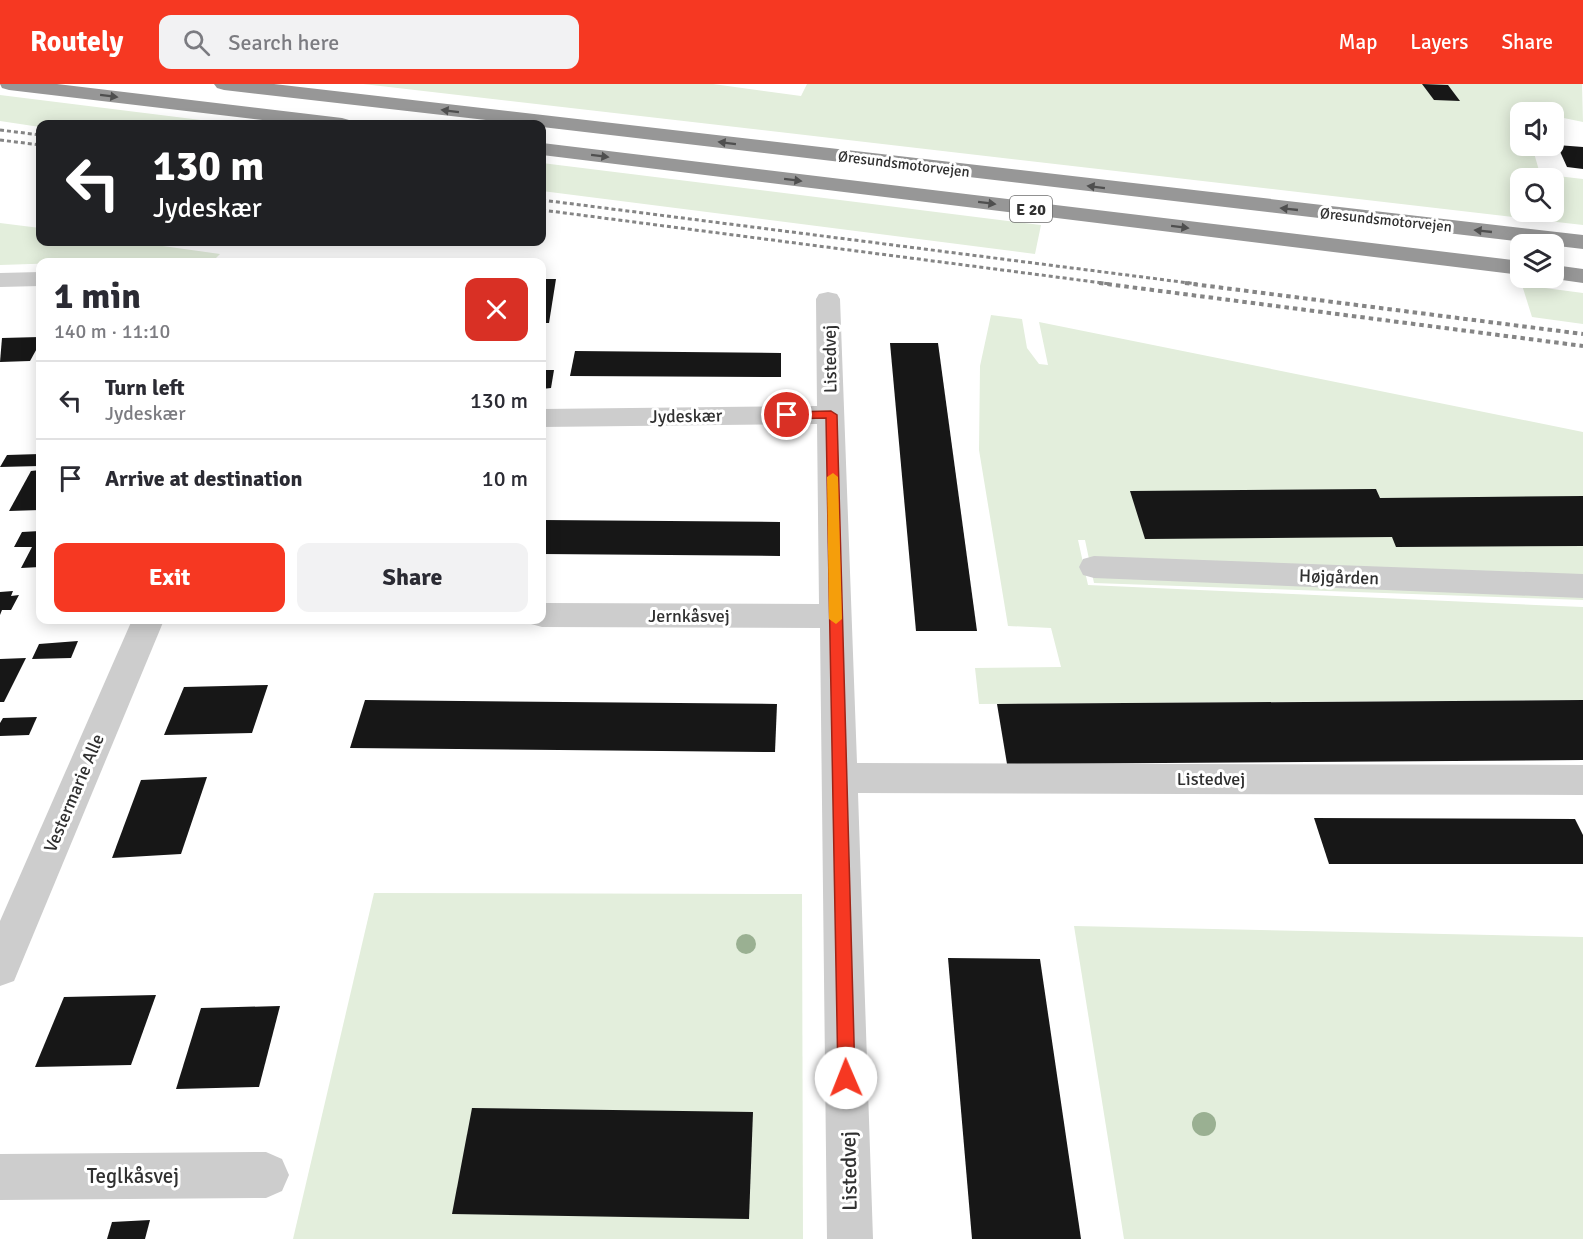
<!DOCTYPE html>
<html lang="en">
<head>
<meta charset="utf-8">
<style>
	body { margin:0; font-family:Signika,sans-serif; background:#f2f2f3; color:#2b2b33; height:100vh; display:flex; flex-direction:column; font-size:22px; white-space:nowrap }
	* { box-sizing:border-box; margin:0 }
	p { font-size:20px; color:#7c7c81 }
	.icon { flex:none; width:33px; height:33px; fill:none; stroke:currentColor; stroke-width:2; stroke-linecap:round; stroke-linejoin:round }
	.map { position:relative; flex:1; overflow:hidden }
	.side { position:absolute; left:36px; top:174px; width:510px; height:366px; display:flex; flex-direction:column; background:#fff; border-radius:12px; box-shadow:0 3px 15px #0003 }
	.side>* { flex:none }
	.guide { position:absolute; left:36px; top:36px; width:510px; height:126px; border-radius:12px; box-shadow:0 3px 15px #0003; background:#202124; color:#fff; overflow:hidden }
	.buttons { position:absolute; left:1510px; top:18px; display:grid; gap:12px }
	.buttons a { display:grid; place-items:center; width:54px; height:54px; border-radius:12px; background:#fff; box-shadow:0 3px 15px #0003; font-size:30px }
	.pin { position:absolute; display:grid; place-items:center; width:51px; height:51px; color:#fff; margin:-26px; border:3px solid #fff; border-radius:50%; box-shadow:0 2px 6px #0007 }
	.me { position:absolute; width:66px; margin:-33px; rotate:359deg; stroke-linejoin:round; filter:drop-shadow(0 0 4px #0008) }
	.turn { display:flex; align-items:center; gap:21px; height:126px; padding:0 18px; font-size:27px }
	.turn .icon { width:78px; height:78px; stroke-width:2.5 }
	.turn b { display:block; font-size:42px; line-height:51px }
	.round { display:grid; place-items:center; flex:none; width:63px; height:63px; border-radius:12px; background:#f2f2f3 }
	.overview { display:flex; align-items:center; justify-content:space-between; height:102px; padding:0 18px }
	h1 { font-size:36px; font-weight:700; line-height:45px }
	.action { display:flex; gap:12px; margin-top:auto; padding:12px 18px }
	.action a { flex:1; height:69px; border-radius:12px; background:#f63822; color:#fff; font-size:24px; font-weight:700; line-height:69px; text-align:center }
	.action a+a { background:#f2f2f3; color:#2b2b33 }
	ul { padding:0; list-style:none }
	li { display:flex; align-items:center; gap:18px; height:78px; padding:0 18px; border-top:2px solid #e1e1e2 }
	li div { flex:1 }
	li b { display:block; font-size:22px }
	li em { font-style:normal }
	header { display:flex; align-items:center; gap:36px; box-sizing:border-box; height:84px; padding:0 30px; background:#f63822; color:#fff }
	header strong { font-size:28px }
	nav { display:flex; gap:33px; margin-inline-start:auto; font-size:21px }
	.search { width:420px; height:54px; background:#f2f2f3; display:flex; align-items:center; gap:15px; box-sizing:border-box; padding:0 21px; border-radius:12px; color:#7c7c81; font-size:22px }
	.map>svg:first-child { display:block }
	.green { fill:#e3eedc; fill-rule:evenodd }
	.building { fill:#171717 }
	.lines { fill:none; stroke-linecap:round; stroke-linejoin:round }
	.minor { fill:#cdcdcd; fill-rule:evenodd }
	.motorway { fill:#979797; fill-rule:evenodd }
	.rail-far1 { stroke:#858585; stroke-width:3; stroke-dasharray:4 3; stroke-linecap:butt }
	.rail { stroke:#858585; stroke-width:4; stroke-dasharray:4.5 4; stroke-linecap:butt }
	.tree { fill:#9ab092 }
	.oneway { fill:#4f4f4f }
	.route { fill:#f63822; stroke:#a02416; stroke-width:1.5 }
	.slow { fill:#f59e0b }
	.labels { text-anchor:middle; stroke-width:6; stroke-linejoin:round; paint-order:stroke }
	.far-street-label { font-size:15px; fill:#303030; stroke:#fff }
	.shield { fill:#fff; stroke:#6e6e6e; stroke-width:1.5 }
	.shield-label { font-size:16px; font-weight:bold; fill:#303030 }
	.street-label { font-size:18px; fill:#303030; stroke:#fff }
	.near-street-label { font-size:21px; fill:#303030; stroke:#fff }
</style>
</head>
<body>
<header>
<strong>Routely</strong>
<div class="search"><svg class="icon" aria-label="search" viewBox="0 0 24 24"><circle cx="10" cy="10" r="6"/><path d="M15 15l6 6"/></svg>Search here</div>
<nav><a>Map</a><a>Layers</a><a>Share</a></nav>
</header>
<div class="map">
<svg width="1583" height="1155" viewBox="0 0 1583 1155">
	<rect width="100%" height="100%" fill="#fff"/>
	<g class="green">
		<path d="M363 0H713L801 12 807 0H1582L1583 38 1554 32V28L1523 25 1521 62H1532L1540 90 1583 95V141ZM1521 94H1554V128H1521Z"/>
		<polygon points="0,11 233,40 40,40 40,43 0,37"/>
		<polygon points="542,79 1041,141 1035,170 542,107"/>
		<polygon points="0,139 40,144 40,158 134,158 220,170 216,174 0,181"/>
		<polygon points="1522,201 1583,209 1583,240 1532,233"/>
		<polygon points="991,231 1022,235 1027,264 1039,280 1048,281 1039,238 1583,348 1583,516 1094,499 1085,456 1078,456 1088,501 1583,523 1583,616 979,620 975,584 1061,583 1051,544 1008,542 979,366 980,282"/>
		<polygon points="374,809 802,810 803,1155 293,1155"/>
		<polygon points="1074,842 1583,853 1583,1155 1124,1155"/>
	</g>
	<g class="building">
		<polygon points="1422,0 1448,1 1460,17 1434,16"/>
		<polygon points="1557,61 1583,63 1583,85 1567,83"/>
		<polygon points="542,195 556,195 549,239 542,239"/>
		<polygon points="40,253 40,259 30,277 0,278 2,254"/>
		<polygon points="890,259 938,259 977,547 916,547"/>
		<polygon points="575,267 781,269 781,293 570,292"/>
		<polygon points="542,286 554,286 551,304 542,305"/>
		<polygon points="40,370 40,382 0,383 7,371"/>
		<polygon points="40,386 40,426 9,427 31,387"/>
		<polygon points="1376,405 1380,414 1583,412 1583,462 1396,463 1392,453 1145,455 1130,407"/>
		<polygon points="542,436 780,438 780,472 542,470"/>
		<polygon points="40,447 40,483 21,484 32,463 14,463 22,448"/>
		<polygon points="13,507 11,512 19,511 11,526 2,526 0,531 0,508"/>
		<polygon points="78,557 71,574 32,575 39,560"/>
		<polygon points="26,574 4,618 0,618 0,575"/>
		<polygon points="268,601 252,649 164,651 184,603"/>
		<polygon points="365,616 777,620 775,668 350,664"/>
		<polygon points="1583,616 1583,676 1007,680 997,620"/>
		<polygon points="37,633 29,651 0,652 0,639 3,634"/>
		<polygon points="207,693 181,770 112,774 141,696"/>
		<polygon points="1314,734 1575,735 1583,751 1583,780 1329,780"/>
		<polygon points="948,874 1040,875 1081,1155 972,1155"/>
		<polygon points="156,911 131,981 35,983 64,913"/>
		<polygon points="280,922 259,1003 176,1005 201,924"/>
		<polygon points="472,1024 753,1028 749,1135 452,1130"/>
		<polygon points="150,1136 145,1155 107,1155 112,1138"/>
	</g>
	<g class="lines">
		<g class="minor">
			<polygon points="40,188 40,202 0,203 0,189"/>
			<polygon points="828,208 837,210 840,215 857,679 1583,681 1583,711 858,709 873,1155 827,1155 820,544 542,543 531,540 529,536 542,536 542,519 819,520 817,340 542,343 542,325 817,322 816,215 819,210"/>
			<polygon points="1094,472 1583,490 1583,514 1094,494 1083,491 1079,483 1083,475"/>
			<polygon points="132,536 164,536 14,897 0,902 0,837"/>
			<polygon points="266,1068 282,1075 289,1091 282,1107 266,1114 0,1116 0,1070"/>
		</g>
		<g class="motorway">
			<polygon points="0,0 57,0 342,34 349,36 352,40 296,40 9,6 2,4"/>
			<polygon points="214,0 274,0 1583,151 1583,165 542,43 542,40 521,40 224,6 217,4"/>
			<polygon points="542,59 1521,177 1521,191 542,71"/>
			<polygon points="1554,181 1583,185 1583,199 1548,194 1554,194"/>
		</g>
		<g class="rail-far1">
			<polyline points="0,46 40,51"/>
			<polyline points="0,56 40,61"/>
			<polyline points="542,116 1197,200"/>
			<polyline points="542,126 1110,200"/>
		</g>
		<g class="rail">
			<polyline points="1099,199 1583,262"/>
			<polyline points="1185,199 1583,250"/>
		</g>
	</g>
	<g class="tree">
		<circle cx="746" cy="860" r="10"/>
		<circle cx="1204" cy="1040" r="12"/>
	</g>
	<defs><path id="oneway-solid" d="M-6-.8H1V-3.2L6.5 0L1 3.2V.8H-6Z" transform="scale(1.5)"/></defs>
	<g class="oneway">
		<use href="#oneway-solid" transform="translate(109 12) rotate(7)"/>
		<use href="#oneway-solid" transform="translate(450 27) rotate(-173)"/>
		<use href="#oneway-solid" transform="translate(727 59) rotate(-173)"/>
		<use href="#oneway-solid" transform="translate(600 72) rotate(7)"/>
		<use href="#oneway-solid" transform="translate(793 96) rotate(7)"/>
		<use href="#oneway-solid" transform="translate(1096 103) rotate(-173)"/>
		<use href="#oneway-solid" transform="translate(987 119) rotate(7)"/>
		<use href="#oneway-solid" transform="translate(1289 125) rotate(-174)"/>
		<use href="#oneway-solid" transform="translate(1180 143) rotate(7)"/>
		<use href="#oneway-solid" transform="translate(1483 147) rotate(-174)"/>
	</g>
	<polygon class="route" points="831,327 837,331 855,994 853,1000 846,1003 840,1000 838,994 826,334 787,335 781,331 787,328"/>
	<polygon class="slow" points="833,389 838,393 842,535 836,540 829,535 827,393"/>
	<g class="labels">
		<g class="far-street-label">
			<text transform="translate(904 80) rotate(7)" y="5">Øresundsmotorvejen</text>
			<text transform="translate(1386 136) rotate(6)" y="5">Øresundsmotorvejen</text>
		</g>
		<rect class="shield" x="1010" y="112" width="42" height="26" rx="4.5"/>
		<g class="shield-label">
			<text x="1031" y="131">E 20</text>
		</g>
		<g class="street-label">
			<text transform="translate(830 275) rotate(-91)" y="6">Listedvej</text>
			<text transform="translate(686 332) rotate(-1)" y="6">Jydeskær</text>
			<text transform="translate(1339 493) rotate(2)" y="6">Højgården</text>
			<text x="689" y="538">Jernkåsvej</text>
			<text x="1211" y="701">Listedvej</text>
			<text transform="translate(74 709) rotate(-67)" y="6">Vestermarie Alle</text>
		</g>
		<g class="near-street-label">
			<text transform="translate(849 1087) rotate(-91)" y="7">Listedvej</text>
			<text x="133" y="1099">Teglkåsvej</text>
		</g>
	</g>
</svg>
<div class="buttons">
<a><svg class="icon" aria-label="sound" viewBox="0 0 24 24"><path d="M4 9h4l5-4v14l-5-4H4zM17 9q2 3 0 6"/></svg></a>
<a><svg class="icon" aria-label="search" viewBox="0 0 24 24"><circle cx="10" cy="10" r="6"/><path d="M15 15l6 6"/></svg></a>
<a><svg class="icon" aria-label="layers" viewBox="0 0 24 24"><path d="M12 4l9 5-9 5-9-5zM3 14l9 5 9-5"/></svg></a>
</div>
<div class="pin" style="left:787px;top:331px;background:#d93025"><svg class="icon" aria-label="arrive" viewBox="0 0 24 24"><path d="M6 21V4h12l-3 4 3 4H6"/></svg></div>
<svg class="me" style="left:846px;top:994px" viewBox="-20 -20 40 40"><circle r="19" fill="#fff"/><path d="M0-13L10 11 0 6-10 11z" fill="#f63822"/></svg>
<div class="guide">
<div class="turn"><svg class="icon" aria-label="left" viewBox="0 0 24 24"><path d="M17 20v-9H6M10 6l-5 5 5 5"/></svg><div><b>130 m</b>Jydeskær</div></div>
</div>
<section class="side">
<div class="overview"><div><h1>1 min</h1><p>140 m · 11:10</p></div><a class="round" style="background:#d93025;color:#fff"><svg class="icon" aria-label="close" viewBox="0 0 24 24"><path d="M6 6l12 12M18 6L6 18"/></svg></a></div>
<ul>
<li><svg class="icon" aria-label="left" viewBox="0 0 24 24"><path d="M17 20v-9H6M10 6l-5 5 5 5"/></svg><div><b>Turn left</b><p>Jydeskær</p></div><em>130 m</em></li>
<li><svg class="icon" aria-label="arrive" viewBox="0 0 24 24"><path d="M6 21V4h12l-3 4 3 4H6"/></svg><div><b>Arrive at destination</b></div><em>10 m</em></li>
</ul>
<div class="action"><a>Exit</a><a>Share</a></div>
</section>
</div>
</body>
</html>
